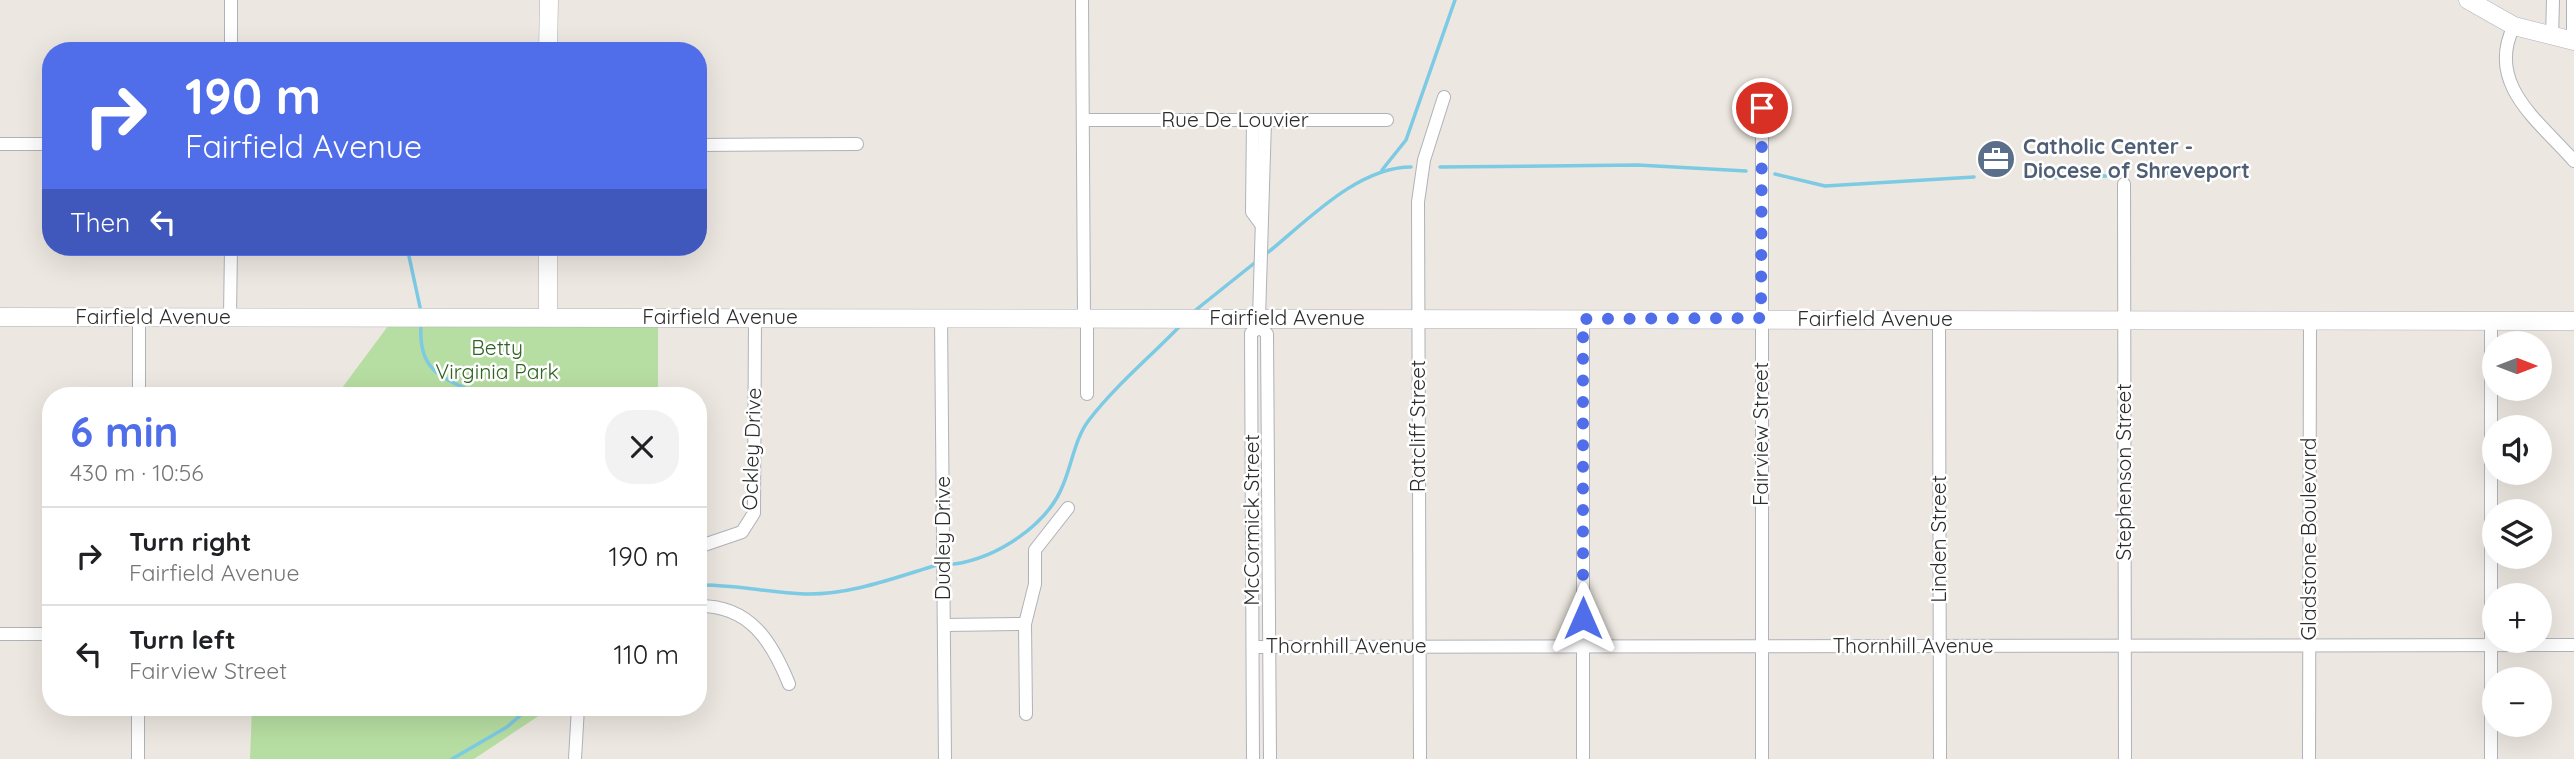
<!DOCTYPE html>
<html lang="en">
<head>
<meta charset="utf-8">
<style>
	body { margin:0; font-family:Quicksand,sans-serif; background:#f2f2f2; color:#202124; height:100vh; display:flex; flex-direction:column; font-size:26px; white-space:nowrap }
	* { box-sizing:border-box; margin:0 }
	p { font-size:23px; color:#757577 }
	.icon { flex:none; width:38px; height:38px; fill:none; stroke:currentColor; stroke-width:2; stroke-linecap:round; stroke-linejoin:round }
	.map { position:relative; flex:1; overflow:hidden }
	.panel { position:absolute; left:42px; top:387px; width:665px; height:329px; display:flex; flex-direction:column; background:#fff; border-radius:28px; box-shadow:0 7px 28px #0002 }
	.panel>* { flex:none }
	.top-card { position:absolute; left:42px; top:42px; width:665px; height:214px; border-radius:28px; box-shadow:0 7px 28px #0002; background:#506eea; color:#fff; overflow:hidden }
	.needle { width:46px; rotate:90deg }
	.controls { position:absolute; left:2482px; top:331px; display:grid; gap:14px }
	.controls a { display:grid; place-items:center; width:70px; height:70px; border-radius:50%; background:#fff; box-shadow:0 7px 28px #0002; font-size:35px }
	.pin { position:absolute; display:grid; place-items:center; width:60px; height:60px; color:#fff; margin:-30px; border:4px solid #fff; border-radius:50%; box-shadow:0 2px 7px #0007 }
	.me { position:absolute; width:77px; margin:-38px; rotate:0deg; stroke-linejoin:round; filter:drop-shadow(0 0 5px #0008) }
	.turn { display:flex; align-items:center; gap:24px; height:147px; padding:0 28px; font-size:32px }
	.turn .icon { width:91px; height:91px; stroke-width:2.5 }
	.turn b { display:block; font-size:49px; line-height:60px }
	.then { display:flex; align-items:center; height:66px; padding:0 28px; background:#0003; gap:14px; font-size:26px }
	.round { display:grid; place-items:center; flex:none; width:74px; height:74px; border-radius:28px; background:#f2f2f2 }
	.overview { display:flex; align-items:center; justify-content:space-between; height:119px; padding:0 28px }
	h1 { font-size:42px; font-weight:700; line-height:52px; color:#506eea }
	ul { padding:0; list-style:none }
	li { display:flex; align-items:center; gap:21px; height:98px; padding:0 28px; border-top:2px solid #e0e0e0 }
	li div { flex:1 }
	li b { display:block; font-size:26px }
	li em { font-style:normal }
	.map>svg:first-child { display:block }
	.green { fill:#b7dea2 }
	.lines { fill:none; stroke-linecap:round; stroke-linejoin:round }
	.stream { stroke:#7dcae4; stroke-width:3.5 }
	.street-casing { stroke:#b0b2bb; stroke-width:14 }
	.secondary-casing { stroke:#b0b2bb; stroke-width:19 }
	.street { stroke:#fff; stroke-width:12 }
	.secondary { stroke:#fff; stroke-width:18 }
	.route { stroke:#506eea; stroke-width:12; stroke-dasharray:0 21.6 }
	.labels { text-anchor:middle; stroke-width:5; stroke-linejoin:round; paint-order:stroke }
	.street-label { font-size:21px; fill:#2c2c2c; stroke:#fff }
	.service-label { font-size:21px; font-weight:bold; fill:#4e5e75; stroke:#fff; text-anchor:start }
	.park-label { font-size:21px; fill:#306422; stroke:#fff }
</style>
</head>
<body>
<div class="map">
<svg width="2574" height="759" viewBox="0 0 2574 759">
	<rect width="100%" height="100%" fill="#ece7e0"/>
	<g class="green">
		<polygon points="388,326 658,327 658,395 336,396"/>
		<polygon points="252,707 552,707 474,759 250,759"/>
	</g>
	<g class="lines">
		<g class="stream">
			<polyline points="1440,167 1638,165 1746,171"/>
			<polyline points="1382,170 1406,140 1455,0"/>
			<polyline points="2138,173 2191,173"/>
			<polyline points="1775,174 1825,186 1974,177"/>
			<polyline points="2042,178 2106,176"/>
			<polyline points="407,247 420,307"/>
			<path d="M1266 254C1306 222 1357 167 1411 167"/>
			<polyline points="1192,313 1257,261"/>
			<path d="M421 326C418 374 445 378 482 396"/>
			<path d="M954 564C996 558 1047 526 1063 485 1072 464 1075 438 1089 420 1115 386 1150 357 1180 326"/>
			<path d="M698 585C735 584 769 593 805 594 850 595 894 578 937 565"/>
			<polyline points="452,759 507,727 530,707"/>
		</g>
		<defs>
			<g id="street">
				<polyline points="231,0 231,51"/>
				<polyline points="1082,0 1084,318"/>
				<path d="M2514 26C2485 84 2539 121 2574 161"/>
				<polyline points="2552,38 2553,0"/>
				<polyline points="2573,41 2573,0"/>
				<polyline points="1762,108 1762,759"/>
				<polyline points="1083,120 1387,120"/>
				<polyline points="1253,120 1252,212 1260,223"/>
				<polyline points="1265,120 1259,318 1260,327 1267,334 1270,759"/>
				<polyline points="0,144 51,144"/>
				<polyline points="698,145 857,144"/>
				<polyline points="2124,184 2125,759"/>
				<polyline points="230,317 231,247"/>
				<polyline points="941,317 945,759"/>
				<polyline points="1583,319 1583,759"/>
				<polyline points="1939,319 1940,759"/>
				<polyline points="2491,320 2491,759"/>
				<polyline points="1087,394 1087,318"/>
				<polyline points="139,396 139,317"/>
				<polyline points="698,547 742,532 754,513 755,317"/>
				<path d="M698 606C750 605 772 642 789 684"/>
				<polyline points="944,625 1025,624"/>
				<polyline points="0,634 51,634"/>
				<polyline points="1253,647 2574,645"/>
				<polyline points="1026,714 1025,624 1035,584 1035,550 1068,508"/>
				<polyline points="138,759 138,707"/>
				<polyline points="575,759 578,707"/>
				<polyline points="1253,759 1251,333 1260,327"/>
				<polyline points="1420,759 1418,202 1424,160 1444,97"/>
				<polyline points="2309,759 2310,319"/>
			</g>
			<g id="secondary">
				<polyline points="2468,0 2514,26 2574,41"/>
				<polyline points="548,51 549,0"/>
				<polyline points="548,247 548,317"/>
				<polyline points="0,317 2574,321"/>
			</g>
		</defs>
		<use href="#street" class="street-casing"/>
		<use href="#secondary" class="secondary-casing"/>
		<use href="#street" class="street"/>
		<use href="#secondary" class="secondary"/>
	</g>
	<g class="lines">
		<polyline class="route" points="1583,618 1583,319 1761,318 1762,108"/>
	</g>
	<defs>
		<symbol id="office-disc" viewBox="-11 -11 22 22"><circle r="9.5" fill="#5c6f8a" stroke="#fff"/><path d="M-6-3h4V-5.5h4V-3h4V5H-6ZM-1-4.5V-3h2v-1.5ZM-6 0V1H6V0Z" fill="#fff"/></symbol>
	</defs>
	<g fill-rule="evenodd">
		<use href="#office-disc" x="1974" y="137" width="44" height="44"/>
	</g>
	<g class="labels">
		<g class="street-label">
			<text x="1235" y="127">Rue De Louvier</text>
			<text x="153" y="324">Fairfield Avenue</text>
			<text x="720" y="324">Fairfield Avenue</text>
			<text x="1287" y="325">Fairfield Avenue</text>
			<text x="1875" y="326">Fairfield Avenue</text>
			<text transform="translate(1418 426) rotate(-90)" y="7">Ratcliff Street</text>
			<text transform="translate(1761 434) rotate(-90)" y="7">Fairview Street</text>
			<text transform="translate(752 449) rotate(-88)" y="7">Ockley Drive</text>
			<text transform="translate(2124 472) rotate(-90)" y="7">Stephenson Street</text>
			<text transform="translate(1252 520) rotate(-90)" y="7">McCormick Street</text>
			<text transform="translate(943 538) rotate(-90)" y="7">Dudley Drive</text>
			<text transform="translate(1939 539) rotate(-90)" y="7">Linden Street</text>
			<text transform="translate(2309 539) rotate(-90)" y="7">Gladstone Boulevard</text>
			<text x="1346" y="653">Thornhill Avenue</text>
			<text x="1913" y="653">Thornhill Avenue</text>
		</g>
		<g class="service-label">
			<text x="2023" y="154">Catholic Center -<tspan x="2023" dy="24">Diocese of Shreveport</tspan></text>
		</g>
		<g class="park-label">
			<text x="497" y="355">Betty<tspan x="497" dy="24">Virginia Park</tspan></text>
		</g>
	</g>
</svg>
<div class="controls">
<a><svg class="needle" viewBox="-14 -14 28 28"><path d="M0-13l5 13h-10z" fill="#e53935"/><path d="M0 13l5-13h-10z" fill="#757577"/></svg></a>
<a><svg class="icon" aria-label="sound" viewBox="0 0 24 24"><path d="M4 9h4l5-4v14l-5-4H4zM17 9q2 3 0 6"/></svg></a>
<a><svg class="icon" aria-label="layers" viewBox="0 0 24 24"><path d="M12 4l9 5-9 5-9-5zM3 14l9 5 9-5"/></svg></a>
<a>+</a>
<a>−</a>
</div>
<div class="pin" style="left:1762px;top:108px;background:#d93025"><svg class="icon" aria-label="arrive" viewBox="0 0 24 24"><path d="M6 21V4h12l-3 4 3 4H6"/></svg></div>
<svg class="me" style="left:1583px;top:618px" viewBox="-20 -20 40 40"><path d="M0-17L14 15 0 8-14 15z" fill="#506eea" stroke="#fff" stroke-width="4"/></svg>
<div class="top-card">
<div class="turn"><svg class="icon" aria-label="right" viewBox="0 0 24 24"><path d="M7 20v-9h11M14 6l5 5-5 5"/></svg><div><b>190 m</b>Fairfield Avenue</div></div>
<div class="then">Then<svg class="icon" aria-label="left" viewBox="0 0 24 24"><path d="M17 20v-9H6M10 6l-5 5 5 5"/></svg></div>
</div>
<section class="panel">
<div class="overview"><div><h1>6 min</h1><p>430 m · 10:56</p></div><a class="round"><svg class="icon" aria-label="close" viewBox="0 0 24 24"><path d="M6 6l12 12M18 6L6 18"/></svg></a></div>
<ul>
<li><svg class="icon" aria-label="right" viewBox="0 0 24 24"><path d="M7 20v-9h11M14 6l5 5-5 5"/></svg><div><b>Turn right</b><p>Fairfield Avenue</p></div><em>190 m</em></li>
<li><svg class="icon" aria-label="left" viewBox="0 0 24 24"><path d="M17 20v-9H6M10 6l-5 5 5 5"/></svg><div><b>Turn left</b><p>Fairview Street</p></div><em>110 m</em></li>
</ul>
</section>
</div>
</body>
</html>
